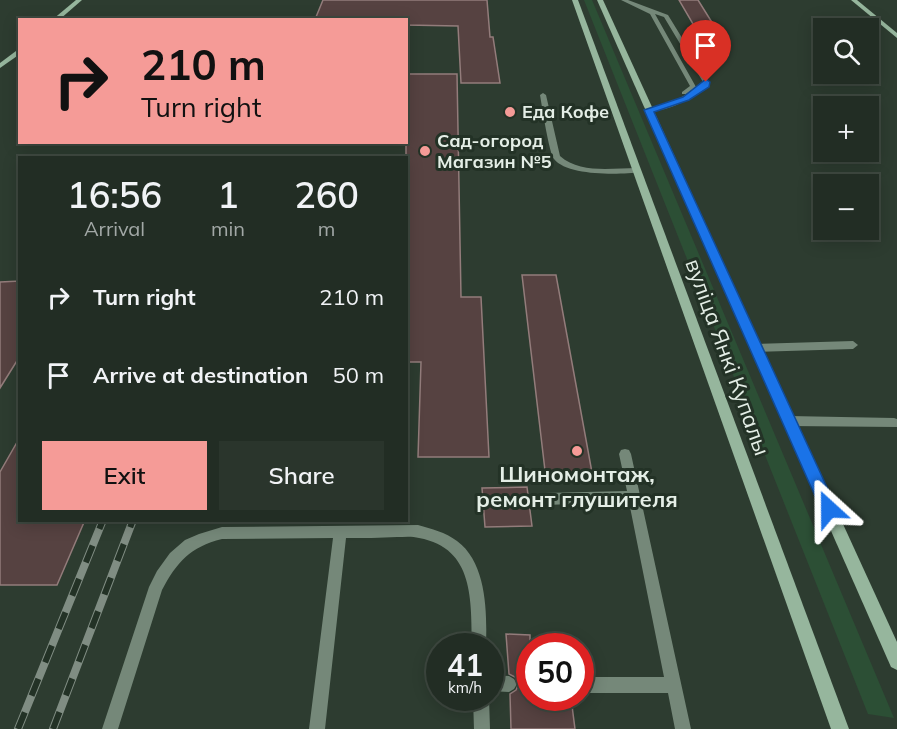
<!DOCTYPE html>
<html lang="en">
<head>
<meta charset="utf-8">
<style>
	body { margin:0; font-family:Mulish,sans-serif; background:#2a352c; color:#f1f3f6; height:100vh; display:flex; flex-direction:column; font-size:22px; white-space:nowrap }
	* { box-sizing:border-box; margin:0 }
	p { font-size:20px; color:#a2a8a6 }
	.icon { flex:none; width:33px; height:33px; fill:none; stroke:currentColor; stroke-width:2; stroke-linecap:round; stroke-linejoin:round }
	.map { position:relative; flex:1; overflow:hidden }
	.drawer { position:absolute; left:18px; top:156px; width:390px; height:366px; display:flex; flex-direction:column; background:#222d24; border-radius:0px; box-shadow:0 3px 15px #0003,0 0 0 2px #3f4941 }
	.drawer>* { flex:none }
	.banner { position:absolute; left:18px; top:18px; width:390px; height:126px; border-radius:0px; box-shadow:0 3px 15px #0003,0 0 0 2px #3f4941; background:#f59b97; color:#111; overflow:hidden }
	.tools { position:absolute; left:813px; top:18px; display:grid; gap:12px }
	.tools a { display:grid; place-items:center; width:66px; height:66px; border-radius:0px; background:#222d24; box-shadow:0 3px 15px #0003,0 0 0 2px #3f4941; font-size:30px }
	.speed { position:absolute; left:426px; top:633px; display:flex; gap:12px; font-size:30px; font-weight:700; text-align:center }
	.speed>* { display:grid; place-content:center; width:78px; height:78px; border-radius:50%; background:#222d24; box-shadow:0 3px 15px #0003,0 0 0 2px #3f4941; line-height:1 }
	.speed small { font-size:15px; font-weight:400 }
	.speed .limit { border:9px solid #d22; background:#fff; color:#111 }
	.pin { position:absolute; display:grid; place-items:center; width:51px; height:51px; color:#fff; margin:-62px -26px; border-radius:50% 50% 50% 0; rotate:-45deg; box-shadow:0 0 6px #0007 }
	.pin .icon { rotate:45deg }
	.me { position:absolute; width:66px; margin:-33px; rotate:336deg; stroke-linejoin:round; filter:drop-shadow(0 0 4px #0008) }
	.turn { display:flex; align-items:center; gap:21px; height:126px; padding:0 24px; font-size:27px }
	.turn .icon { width:78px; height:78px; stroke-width:2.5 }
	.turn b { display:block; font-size:42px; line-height:51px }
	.eta { display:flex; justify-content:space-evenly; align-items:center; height:102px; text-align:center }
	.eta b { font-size:36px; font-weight:600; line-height:42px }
	.cta { display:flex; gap:12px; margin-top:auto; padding:12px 24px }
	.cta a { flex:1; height:69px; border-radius:0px; background:#f59b97; color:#111; font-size:24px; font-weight:600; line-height:69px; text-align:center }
	.cta a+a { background:#2a352c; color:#f1f3f6 }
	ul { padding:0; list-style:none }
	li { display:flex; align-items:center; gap:18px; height:78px; padding:0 24px }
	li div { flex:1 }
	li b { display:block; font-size:22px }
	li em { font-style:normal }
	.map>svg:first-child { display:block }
	.green { fill:#2c4f35 }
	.building { fill:#564241; stroke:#937c7b; stroke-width:1.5 }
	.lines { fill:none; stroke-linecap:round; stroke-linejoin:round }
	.lane { fill:#758879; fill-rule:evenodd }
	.secondary { fill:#96b69d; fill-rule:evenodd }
	.rail-casing { stroke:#808d83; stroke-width:8 }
	.rail { stroke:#233226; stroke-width:6; stroke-dasharray:18; stroke-linecap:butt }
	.route { fill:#1a73e8; stroke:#114b97; stroke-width:1.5 }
	.poi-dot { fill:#f59b97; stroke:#233226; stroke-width:2 }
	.labels { text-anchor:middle; stroke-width:6; stroke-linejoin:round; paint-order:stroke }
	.far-poi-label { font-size:18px; font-weight:bold; fill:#e4eee6; stroke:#233226; text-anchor:start }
	.street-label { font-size:22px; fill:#e4eee6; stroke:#233226 }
	.poi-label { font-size:22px; font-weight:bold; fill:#e4eee6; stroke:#233226 }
</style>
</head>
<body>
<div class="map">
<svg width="897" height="729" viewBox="0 0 897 729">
	<rect width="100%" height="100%" fill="#2d3c30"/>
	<polygon class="green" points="584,0 592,0 894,718 868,714"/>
	<g class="building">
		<polygon points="323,0 487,0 490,37 493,37 500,83 461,83 458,26 406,25 406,20 316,17"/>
		<polygon points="679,0 698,0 728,48 707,48"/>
		<polygon points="406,74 457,74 461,297 481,297 489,457 418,457 421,362 406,362"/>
		<polygon points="522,275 556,275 593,478 546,479"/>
		<polygon points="20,281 20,356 0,388 0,282"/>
		<polygon points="20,437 20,520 85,520 57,585 0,585 0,472"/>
		<polygon points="527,487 532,526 485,527 482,488"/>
		<polygon points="506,634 530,635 530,698 571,698 575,729 511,729 510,694 516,690 519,683 515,677 509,674"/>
	</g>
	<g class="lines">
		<g class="lane">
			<path d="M621 0H628L668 15 709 82 708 87C690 99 669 112 647 111V109C667 104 685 97 703 85V82L664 17 655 14 696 87 686 94H682V92L690 86 650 14Z"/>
			<path d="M543 93 546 95 560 156C580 174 612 168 637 168L641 170 640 172C620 175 567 176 554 159 549 153 542 106 540 95Z"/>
			<polygon points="853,341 858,345 853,349 756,352 751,348 756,344"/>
			<polygon points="789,416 894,418 897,419 897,427 789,426 785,424 783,421 785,418"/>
			<polygon points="625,449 629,450 631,454 691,729 675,729 668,693 580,693 580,677 664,677 629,502 545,505 541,503 539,499 541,495 545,493 627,491 619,454 621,450"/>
			<path d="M418 525C432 529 445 532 457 541 487 563 487 613 486 646H472C471 602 475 548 419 538 412 536 404 537 397 537 380 538 363 538 346 538L325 729H309L333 538 222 539C190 547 177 562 162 590L118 729H102L149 587 157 571 170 553 185 540 199 534 222 527Z"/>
			<polygon points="490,675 509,676 514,679 517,684 514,689 509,692 490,691"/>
			<polygon points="473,698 489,698 490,729 474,729"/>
		</g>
		<g class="secondary">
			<polygon points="76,0 82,0 59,20 52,20"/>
			<polygon points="572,0 578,0 849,729 831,729"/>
			<polygon points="597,0 603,0 897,642 897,670 891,667"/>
			<polygon points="851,0 857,0 897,33 897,38"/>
			<polygon points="20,48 20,54 0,68 0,63"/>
		</g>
		<defs>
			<g id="rail">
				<polyline points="18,729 103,520"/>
				<polyline points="53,729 133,520"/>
			</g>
		</defs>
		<use href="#rail" class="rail-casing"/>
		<use href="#rail" class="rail"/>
	</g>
	<polygon class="route" points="706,79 710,82 709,87 689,100 654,112 837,509 834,514 829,517 823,514 644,110 683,97"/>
	<g class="poi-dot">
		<circle cx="510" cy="112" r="6"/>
		<circle cx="425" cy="151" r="6"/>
		<circle cx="577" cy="451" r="6"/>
	</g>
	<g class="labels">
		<g class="far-poi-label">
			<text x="522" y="118">Еда Кофе</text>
			<text x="437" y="147">Сад-огород<tspan x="437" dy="21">Магазин №5</tspan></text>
		</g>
		<g class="street-label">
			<text transform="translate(728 357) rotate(70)" y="8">вуліца Янкі Купалы</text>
		</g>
		<g class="poi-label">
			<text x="577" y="482">Шиномонтаж,<tspan x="577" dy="25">ремонт глушителя</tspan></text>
		</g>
	</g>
</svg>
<div class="tools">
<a><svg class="icon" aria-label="search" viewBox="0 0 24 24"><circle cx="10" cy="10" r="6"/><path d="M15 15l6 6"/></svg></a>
<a>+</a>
<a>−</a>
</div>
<div class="speed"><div>41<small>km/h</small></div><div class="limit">50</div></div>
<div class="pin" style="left:706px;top:82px;background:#d93025"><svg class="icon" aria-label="arrive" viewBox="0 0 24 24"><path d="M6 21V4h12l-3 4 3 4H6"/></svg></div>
<svg class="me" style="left:829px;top:509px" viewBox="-20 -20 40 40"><path d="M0-17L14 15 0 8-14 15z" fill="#1a73e8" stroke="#fff" stroke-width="4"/></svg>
<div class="banner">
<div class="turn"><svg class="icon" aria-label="right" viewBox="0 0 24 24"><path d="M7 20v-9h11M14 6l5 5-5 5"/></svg><div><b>210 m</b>Turn right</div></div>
</div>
<section class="drawer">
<div class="eta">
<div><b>16:56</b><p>Arrival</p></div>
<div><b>1</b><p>min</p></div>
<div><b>260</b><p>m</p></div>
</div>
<ul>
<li><svg class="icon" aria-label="right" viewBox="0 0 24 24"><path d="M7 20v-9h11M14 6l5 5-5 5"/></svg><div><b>Turn right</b></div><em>210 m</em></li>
<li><svg class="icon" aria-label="arrive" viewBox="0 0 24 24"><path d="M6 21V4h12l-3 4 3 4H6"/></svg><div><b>Arrive at destination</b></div><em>50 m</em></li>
</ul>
<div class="cta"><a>Exit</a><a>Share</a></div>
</section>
</div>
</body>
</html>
